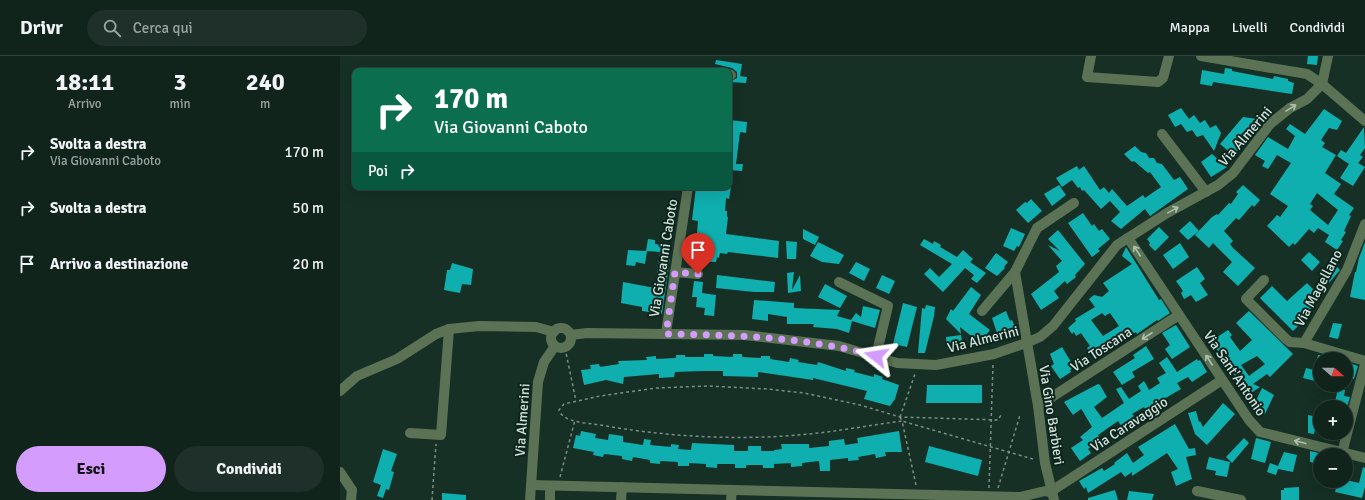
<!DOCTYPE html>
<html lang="it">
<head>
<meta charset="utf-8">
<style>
	body { margin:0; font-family:Signika,sans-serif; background:#1e3029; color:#f1f3f6; height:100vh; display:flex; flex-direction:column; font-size:15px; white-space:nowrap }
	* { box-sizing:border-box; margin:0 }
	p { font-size:13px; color:#9ca4a3 }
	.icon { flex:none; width:22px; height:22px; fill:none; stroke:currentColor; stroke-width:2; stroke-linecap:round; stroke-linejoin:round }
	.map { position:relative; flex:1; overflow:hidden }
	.details { display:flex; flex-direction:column; background:#10241c; width:340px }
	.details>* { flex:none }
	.guide { position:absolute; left:12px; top:12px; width:380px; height:122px; border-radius:8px; box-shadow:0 4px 16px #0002,0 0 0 1px #30413b; background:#0b6e4f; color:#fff; overflow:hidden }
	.needle { width:26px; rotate:110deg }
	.controls { position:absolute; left:973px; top:296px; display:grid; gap:8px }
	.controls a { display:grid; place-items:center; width:40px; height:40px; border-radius:50%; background:#10241c; box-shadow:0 4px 16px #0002,0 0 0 1px #30413b; font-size:20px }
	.pin { position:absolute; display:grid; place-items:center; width:34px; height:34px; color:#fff; margin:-41px -17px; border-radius:50% 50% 50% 0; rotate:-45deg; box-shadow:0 0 4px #0007 }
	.pin .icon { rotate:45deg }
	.me { position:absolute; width:44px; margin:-22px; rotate:285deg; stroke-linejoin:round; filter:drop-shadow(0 0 3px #0008) }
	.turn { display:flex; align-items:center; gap:14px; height:84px; padding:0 16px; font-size:18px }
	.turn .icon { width:52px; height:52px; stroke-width:2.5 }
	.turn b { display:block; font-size:28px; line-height:34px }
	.then { display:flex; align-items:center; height:38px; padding:0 16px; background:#0003; gap:8px; font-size:15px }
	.eta { display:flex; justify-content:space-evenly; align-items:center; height:68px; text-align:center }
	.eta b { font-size:24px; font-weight:700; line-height:28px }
	.primary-button { display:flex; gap:8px; margin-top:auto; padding:8px 16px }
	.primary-button a { flex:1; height:46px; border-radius:24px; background:#d39cfd; color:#111; font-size:16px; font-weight:700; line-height:46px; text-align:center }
	.primary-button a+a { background:#1e3029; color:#f1f3f6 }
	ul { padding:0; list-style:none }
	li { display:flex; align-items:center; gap:12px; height:56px; padding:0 16px }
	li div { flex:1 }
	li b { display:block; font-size:15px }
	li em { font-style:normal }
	header { display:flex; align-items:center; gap:24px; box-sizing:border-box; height:56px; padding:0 20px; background:#10241c; border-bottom:1px solid #30413b }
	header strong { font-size:19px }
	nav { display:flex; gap:22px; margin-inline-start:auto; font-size:14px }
	.search { width:280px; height:36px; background:#1e3029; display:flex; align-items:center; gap:10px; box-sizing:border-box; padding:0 14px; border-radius:22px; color:#9ca4a3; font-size:15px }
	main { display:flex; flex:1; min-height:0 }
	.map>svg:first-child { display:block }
	.building { fill:#0fafb0; fill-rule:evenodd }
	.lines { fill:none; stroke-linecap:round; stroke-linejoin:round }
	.path { stroke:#7a8f86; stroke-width:1.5; stroke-dasharray:3 3; stroke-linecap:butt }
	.minor { stroke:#5b7255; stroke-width:10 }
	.oneway { stroke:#aec0b2 }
	.route { stroke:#d39cfd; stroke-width:7; stroke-dasharray:0 12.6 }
	.labels { text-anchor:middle; stroke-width:4; stroke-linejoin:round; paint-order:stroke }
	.street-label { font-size:14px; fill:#d1e1da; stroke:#0c261d }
</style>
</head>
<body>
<header>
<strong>Drivr</strong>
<div class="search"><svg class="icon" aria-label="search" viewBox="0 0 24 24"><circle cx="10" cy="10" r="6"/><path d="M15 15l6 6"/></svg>Cerca qui</div>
<nav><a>Mappa</a><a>Livelli</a><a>Condividi</a></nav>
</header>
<main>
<section class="details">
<div class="eta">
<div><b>18:11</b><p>Arrivo</p></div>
<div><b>3</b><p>min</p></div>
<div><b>240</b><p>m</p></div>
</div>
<ul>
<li><svg class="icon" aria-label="right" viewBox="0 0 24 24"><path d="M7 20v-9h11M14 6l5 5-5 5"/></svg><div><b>Svolta a destra</b><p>Via Giovanni Caboto</p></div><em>170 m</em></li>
<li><svg class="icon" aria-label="right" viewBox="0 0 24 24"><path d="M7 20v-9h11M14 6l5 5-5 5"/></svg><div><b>Svolta a destra</b></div><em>50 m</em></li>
<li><svg class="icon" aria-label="arrive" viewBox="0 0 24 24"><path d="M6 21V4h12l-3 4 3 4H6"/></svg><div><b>Arrivo a destinazione</b></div><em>20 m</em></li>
</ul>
<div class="primary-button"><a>Esci</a><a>Condividi</a></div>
</section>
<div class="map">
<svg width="1025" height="444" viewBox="0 0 1025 444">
	<rect width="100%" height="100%" fill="#163026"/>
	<g class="building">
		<polygon points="968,0 978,0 977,9 967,8"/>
		<polygon points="376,4 402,8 400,20 407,21 406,27 389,26 397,22 397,16 392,12 375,8"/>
		<polygon points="885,12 892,13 892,15 933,23 934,20 948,23 948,25 954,27 952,38 873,26 872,30 860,28 862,14 884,18"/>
		<polygon points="841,52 849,63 854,59 860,67 865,64 870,72 876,69 881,77 874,95 863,79 857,81 852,74 847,76 841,68 835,71 828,59"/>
		<path d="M984 53 1002 65 997 74 989 72 981 84 985 87 982 91 996 99 985 117 1001 128 994 138 1014 152 1009 159 1011 160 1004 175 1006 176 1001 184 1003 185 997 194 985 186 989 179 978 172 974 177 969 173 955 189 953 187 949 191 927 170 937 159 940 161 948 150 930 138 951 107 937 99 928 113 922 110 925 105 915 99 928 81 948 93 955 80 946 73 950 68 965 78ZM977 137 998 154 988 169 970 154 973 150 970 148Z"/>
		<polygon points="903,61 918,63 921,67 894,100 880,88"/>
		<polygon points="389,64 407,66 406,77 400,76 396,108 403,108 402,115 389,114"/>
		<polygon points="1024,71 1025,92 1020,99 1023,101 1018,107 1025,111 1013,130 1000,122 1009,108 997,100 1001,94 1006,97"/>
		<polygon points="795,90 801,96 806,97 809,102 814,102 817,107 822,108 834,124 840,121 848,133 810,160 805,153 781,173 771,165 780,156 770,145 761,153 744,134 742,135 740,131 738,132 732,124 722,131 716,122 737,110 739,114 744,110 760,134 764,131 769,137 772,133 787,150 803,139 805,142 821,131 810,116 808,117 794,105 792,106 784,98"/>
		<polygon points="872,98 887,111 871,121 861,106"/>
		<polygon points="719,129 726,139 712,150 704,138"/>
		<polygon points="903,129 920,144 914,151 912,149 899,164 896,162 884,175 893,185 890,188 893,192 915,212 898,230 883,216 892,206 873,187 869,192 855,179 872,161 877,158 878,159 889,147 891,148 898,138 896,136"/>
		<polygon points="356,131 391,131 389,143 386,142 385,155 387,155 387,161 388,161 386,178 439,185 438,202 388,196 387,198 380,197 379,202 377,201 376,206 355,205 355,199 352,199 353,190 356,190 358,165 352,164"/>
		<polygon points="691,143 702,155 688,167 676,154 685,146 687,147"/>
		<polygon points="743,157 752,170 754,168 759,175 762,173 770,183 758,193 760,195 752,201 728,167"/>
		<polygon points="850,165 859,175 848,184 839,175"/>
		<polygon points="819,171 829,181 815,195 809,189 810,187 807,183"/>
		<polygon points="671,172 685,178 679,191 677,190 674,195 663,190"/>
		<polygon points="463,173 479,181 475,189 463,183"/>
		<polygon points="718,174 745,208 735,219 736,221 727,228 725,225 714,235 719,242 701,254 691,238 719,216 716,210 722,205 708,189 720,195 708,183"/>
		<polygon points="308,183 315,184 315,188 327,190 327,201 330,202 322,258 302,255 302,251 281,247 283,226 315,232 320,196 307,195 305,208 296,206 295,210 286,209 288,194 306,195"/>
		<polygon points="584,183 593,188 594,185 601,189 600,191 617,201 623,194 633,203 630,206 646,217 637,227 631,223 634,219 625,212 603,236 584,218 590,212 599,221 612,208 580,189"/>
		<polygon points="446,185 457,186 456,203 447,203"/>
		<polygon points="478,186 504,199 499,208 482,206 470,200"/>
		<polygon points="1025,186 1025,244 1010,241 1015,216 1016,216 1019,202"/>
		<polygon points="840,187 849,201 833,213 823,199"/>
		<path d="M786 191 819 244 821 243 830 257 818 265 817 264 797 278 796 276 779 287 778 285 761 296 759 295 752 299 747 292 750 290 741 277 736 280 734 276 732 278 728 272 736 265 735 263 755 251 749 243 754 239 762 241 769 235 763 227 792 208 782 200ZM762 257 765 260 770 257 779 270 763 280 751 264Z"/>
		<polygon points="969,196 980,206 972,215 961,204"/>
		<polygon points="656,197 668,206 664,211 665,212 657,220 645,212"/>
		<polygon points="516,206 530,213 524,225 509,217"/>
		<polygon points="112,207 133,213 131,229 122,228 120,237 104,234 107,214 110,214"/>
		<polygon points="995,209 1000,214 989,227 985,221"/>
		<polygon points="857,211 865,223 860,227 868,239 856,246 851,239 844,243 841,237 843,235 836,225"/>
		<polygon points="454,216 452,234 460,219 461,235 448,237 447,217"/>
		<polygon points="377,219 435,226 434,236 414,236 376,232"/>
		<polygon points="542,219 555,225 549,238 536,232"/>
		<polygon points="354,225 363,226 362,237 376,239 374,260 364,259 365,252 356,251 357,241 352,241"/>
		<polygon points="967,227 978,238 968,249 972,252 963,262 965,263 953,275 920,242 932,230 947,245"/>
		<polygon points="485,228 507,240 500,252 478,241"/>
		<polygon points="631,231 641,239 629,258 650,274 640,287 620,271 621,278 606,263 611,253 613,255"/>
		<polygon points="414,244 454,247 454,252 500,254 497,260 511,264 516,257 521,261 523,250 540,254 535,272 512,265 509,277 497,273 473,271 474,268 447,268 447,261 428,258 428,265 412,263"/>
		<polygon points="563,247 577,251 567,291 553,288"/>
		<polygon points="586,249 595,251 594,260 585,297 578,297 582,252 585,253"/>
		<polygon points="666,255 670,265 672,264 676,273 658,280 652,262"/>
		<path d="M909 255 953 298 930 321 927 318 913 328 920 331 908 339 871 285 888 274 892 279 890 281 900 295 912 284 896 267ZM917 300 925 308 909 320 901 309Z"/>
		<polygon points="993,267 1002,268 998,283 989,281"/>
		<polygon points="836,269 850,291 832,303 825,293 830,289 822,277"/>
		<polygon points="621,279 623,292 607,293 606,281"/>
		<polygon points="806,290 814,303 792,316 795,321 782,329 773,316 795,302 793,299"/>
		<polygon points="722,291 734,311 730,314 731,316 720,323 711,310 714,308 710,298"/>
		<polygon points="364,298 373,298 373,300 393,301 393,298 402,298 402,301 421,302 421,300 430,300 430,303 449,306 450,302 459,304 458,306 477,309 478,306 506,315 506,312 515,314 514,316 534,321 534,318 543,321 542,323 559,329 555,343 550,350 524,343 527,335 473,322 473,324 418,316 418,321 383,320 383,315 362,315 335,316 334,321 319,322 319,318 284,321 283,328 266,324 244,329 241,314 251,313 250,309 259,308 260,311 279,308 278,305 307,304 306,301 316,300 316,303 336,302 336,299 345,299 345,301 364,301"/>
		<polygon points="978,299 980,299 980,319 977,318 975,325 963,322 966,312 974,314"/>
		<polygon points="827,301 837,316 857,303 858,305 860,304 867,316 852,326 848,321 837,327 841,333 817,347 818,348 806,355 804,351 792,358 794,360 791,362 793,364 782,371 778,365 758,379 760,383 748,393 751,397 740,405 731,392 743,384 740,381 752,371 742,354 741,353 733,359 724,346 758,328 760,329 767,341 754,351 762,362 784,347 776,333 781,331 789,343 801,335 798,330 804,325 809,334 820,327 817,322 826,317 819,307"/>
		<polygon points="1006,306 1018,310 1014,323 1006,321"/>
		<polygon points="587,329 642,329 642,347 586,347"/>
		<polygon points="922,332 934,339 925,358 913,351"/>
		<polygon points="998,332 1005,334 1004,340 1010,341 1007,351 994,351"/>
		<polygon points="883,347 895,358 867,389 855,378 848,357 856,355 859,366 860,365 863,371"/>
		<polygon points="968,359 978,361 974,378 968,377"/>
		<polygon points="835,368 849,393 855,392 856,399 846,401 852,423 836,430 831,416 838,413 827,397 792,420 792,416 785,421 781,416 748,437 746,431 744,433 739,425 762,412 764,415 775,408 774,407 787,397 793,407 804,399 798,391"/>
		<polygon points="241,375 256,378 255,382 268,384 269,378 283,380 283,386 303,389 304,383 311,384 310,389 331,391 331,388 339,389 338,393 351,394 352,387 394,389 394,395 408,395 408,390 421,390 421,395 434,395 434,394 442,393 441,388 469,388 469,392 489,390 489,385 504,383 505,389 518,387 517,382 559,375 562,396 545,396 546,400 536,402 535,398 518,401 519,404 508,405 508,402 490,404 490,415 480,415 479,405 462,407 462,410 451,411 451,407 434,408 434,412 423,412 423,409 406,409 406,412 395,412 395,408 377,408 377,412 366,411 366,408 349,407 349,410 338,410 338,406 320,405 320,408 310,407 310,404 293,401 292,405 282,403 282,400 264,398 263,401 253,399 254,396 233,392 236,379 240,380"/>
		<polygon points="904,382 909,387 892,407 886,401"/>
		<polygon points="916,382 931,386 925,407 911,403"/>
		<polygon points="589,390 642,404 638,420 585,406"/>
		<polygon points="43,393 57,398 51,415 54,416 49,434 46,433 43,442 37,440 41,429 33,426"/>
		<polygon points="970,395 983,398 980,399 979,408 970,406"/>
		<polygon points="944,396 957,399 953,416 938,413 936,419 927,416 930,407 938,410"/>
		<polygon points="869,401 890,406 887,421 875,419 876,415 866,413"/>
		<polygon points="1023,411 1025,412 1025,431 1022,442 995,436 998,425 1006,424 1019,427"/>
		<polygon points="959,431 959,444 941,444 941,434 944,434 944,432"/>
		<polygon points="775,434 778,444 748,444 748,442"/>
		<polygon points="789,435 814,438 812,444 787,444"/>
		<polygon points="102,437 126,439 126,444 102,444"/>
	</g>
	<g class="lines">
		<g class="path">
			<polyline points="225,292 236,345"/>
			<polyline points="560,361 562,365 696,404"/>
			<polyline points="560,361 575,318"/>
			<polyline points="220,421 235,364"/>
			<path d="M576 429 562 365C531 369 500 375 469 378 400 385 328 381 260 369 249 367 223 367 219 354L224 348 260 340 316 332 368 330 427 333 464 337 520 349 560 361 658 364 661 359"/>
			<polyline points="649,432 653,308"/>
			<polyline points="658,432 680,359"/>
			<polyline points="92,444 96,388"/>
		</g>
		<g class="minor">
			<polyline points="751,0 747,21 818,26 823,22 829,0"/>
			<polyline points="861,0 967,18 982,28 1025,65"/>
			<polyline points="389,18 391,19"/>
			<polyline points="822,78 866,136"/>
			<polyline points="788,182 909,364 920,376 1025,402"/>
			<polyline points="335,216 358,218"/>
			<polyline points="924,224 906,243 946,283 950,286 964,287 1025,305"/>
			<polyline points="499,226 548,250 536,300"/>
			<polyline points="642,255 675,216"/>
			<circle cx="221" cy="282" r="10"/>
			<polyline points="326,277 348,131"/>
			<polyline points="231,279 247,277 405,279 499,290 557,307 596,309 654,298 686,287 700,281 713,270 777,189 827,157 878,129 893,117 930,68 950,52 967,43 982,28 988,0"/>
			<polyline points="964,287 1007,214 1025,168"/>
			<polyline points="0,335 17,320 57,303 96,278 109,273 139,270 196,271 214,276"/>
			<polyline points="698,350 839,259"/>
			<polyline points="70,377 101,379 109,273"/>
			<polyline points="1002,397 1025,308"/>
			<polyline points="0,416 12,434 11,444"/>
			<polyline points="191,429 680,441 705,435 710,436"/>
			<polyline points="210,430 210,444"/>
			<polyline points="857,435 901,444"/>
			<polyline points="710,436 882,324"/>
			<polyline points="190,444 198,326 204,306 215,290"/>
			<polyline points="281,444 282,431"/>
			<polyline points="391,444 392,434"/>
			<polyline points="714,444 705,407 698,350 675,216 697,172 734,147"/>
		</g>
	</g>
	<defs><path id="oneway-shaft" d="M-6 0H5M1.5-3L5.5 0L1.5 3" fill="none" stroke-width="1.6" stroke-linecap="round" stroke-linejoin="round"/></defs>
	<g class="oneway">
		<use href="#oneway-shaft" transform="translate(951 52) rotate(-32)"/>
		<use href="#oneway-shaft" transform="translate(833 154) rotate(-29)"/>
		<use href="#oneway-shaft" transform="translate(797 195) rotate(-123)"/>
		<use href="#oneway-shaft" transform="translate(807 280) rotate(147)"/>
		<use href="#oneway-shaft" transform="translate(869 304) rotate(-123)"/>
		<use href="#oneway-shaft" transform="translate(960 386) rotate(-166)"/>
	</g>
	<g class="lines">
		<path class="route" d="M358 218 335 216 326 278C397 279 467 281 536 300"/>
	</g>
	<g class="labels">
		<g class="street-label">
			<text transform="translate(905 80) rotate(-49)" y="5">Via Almerini</text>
			<text transform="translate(323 202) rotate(-81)" y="5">Via Giovanni Caboto</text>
			<text transform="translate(978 232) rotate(-62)" y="5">Via Magellano</text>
			<text transform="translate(643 283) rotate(-14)" y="5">Via Almerini</text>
			<text transform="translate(761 293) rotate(-33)" y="5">Via Toscana</text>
			<text transform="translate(895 317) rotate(56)" y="5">Via Sant'Antonio</text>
			<text transform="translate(712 359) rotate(81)" y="5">Via Gino Barbieri</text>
			<text transform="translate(182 364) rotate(-86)" y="5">Via Almerini</text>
			<text transform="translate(789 368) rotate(-33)" y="5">Via Caravaggio</text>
		</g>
	</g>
</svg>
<div class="controls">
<a><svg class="needle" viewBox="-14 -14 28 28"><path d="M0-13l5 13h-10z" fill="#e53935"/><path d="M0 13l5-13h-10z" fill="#9ca4a3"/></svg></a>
<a>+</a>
<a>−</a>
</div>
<div class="pin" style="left:358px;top:218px;background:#d93025"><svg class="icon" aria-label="arrive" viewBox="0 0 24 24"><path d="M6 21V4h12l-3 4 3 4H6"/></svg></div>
<svg class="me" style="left:536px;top:300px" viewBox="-20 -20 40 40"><path d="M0-17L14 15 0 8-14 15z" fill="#d39cfd" stroke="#fff" stroke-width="4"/></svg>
<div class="guide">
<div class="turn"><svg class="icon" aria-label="right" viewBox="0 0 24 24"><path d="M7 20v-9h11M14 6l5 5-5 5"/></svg><div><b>170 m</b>Via Giovanni Caboto</div></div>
<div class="then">Poi<svg class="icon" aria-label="right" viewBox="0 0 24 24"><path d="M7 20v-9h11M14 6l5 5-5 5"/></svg></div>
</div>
</div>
</main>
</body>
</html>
